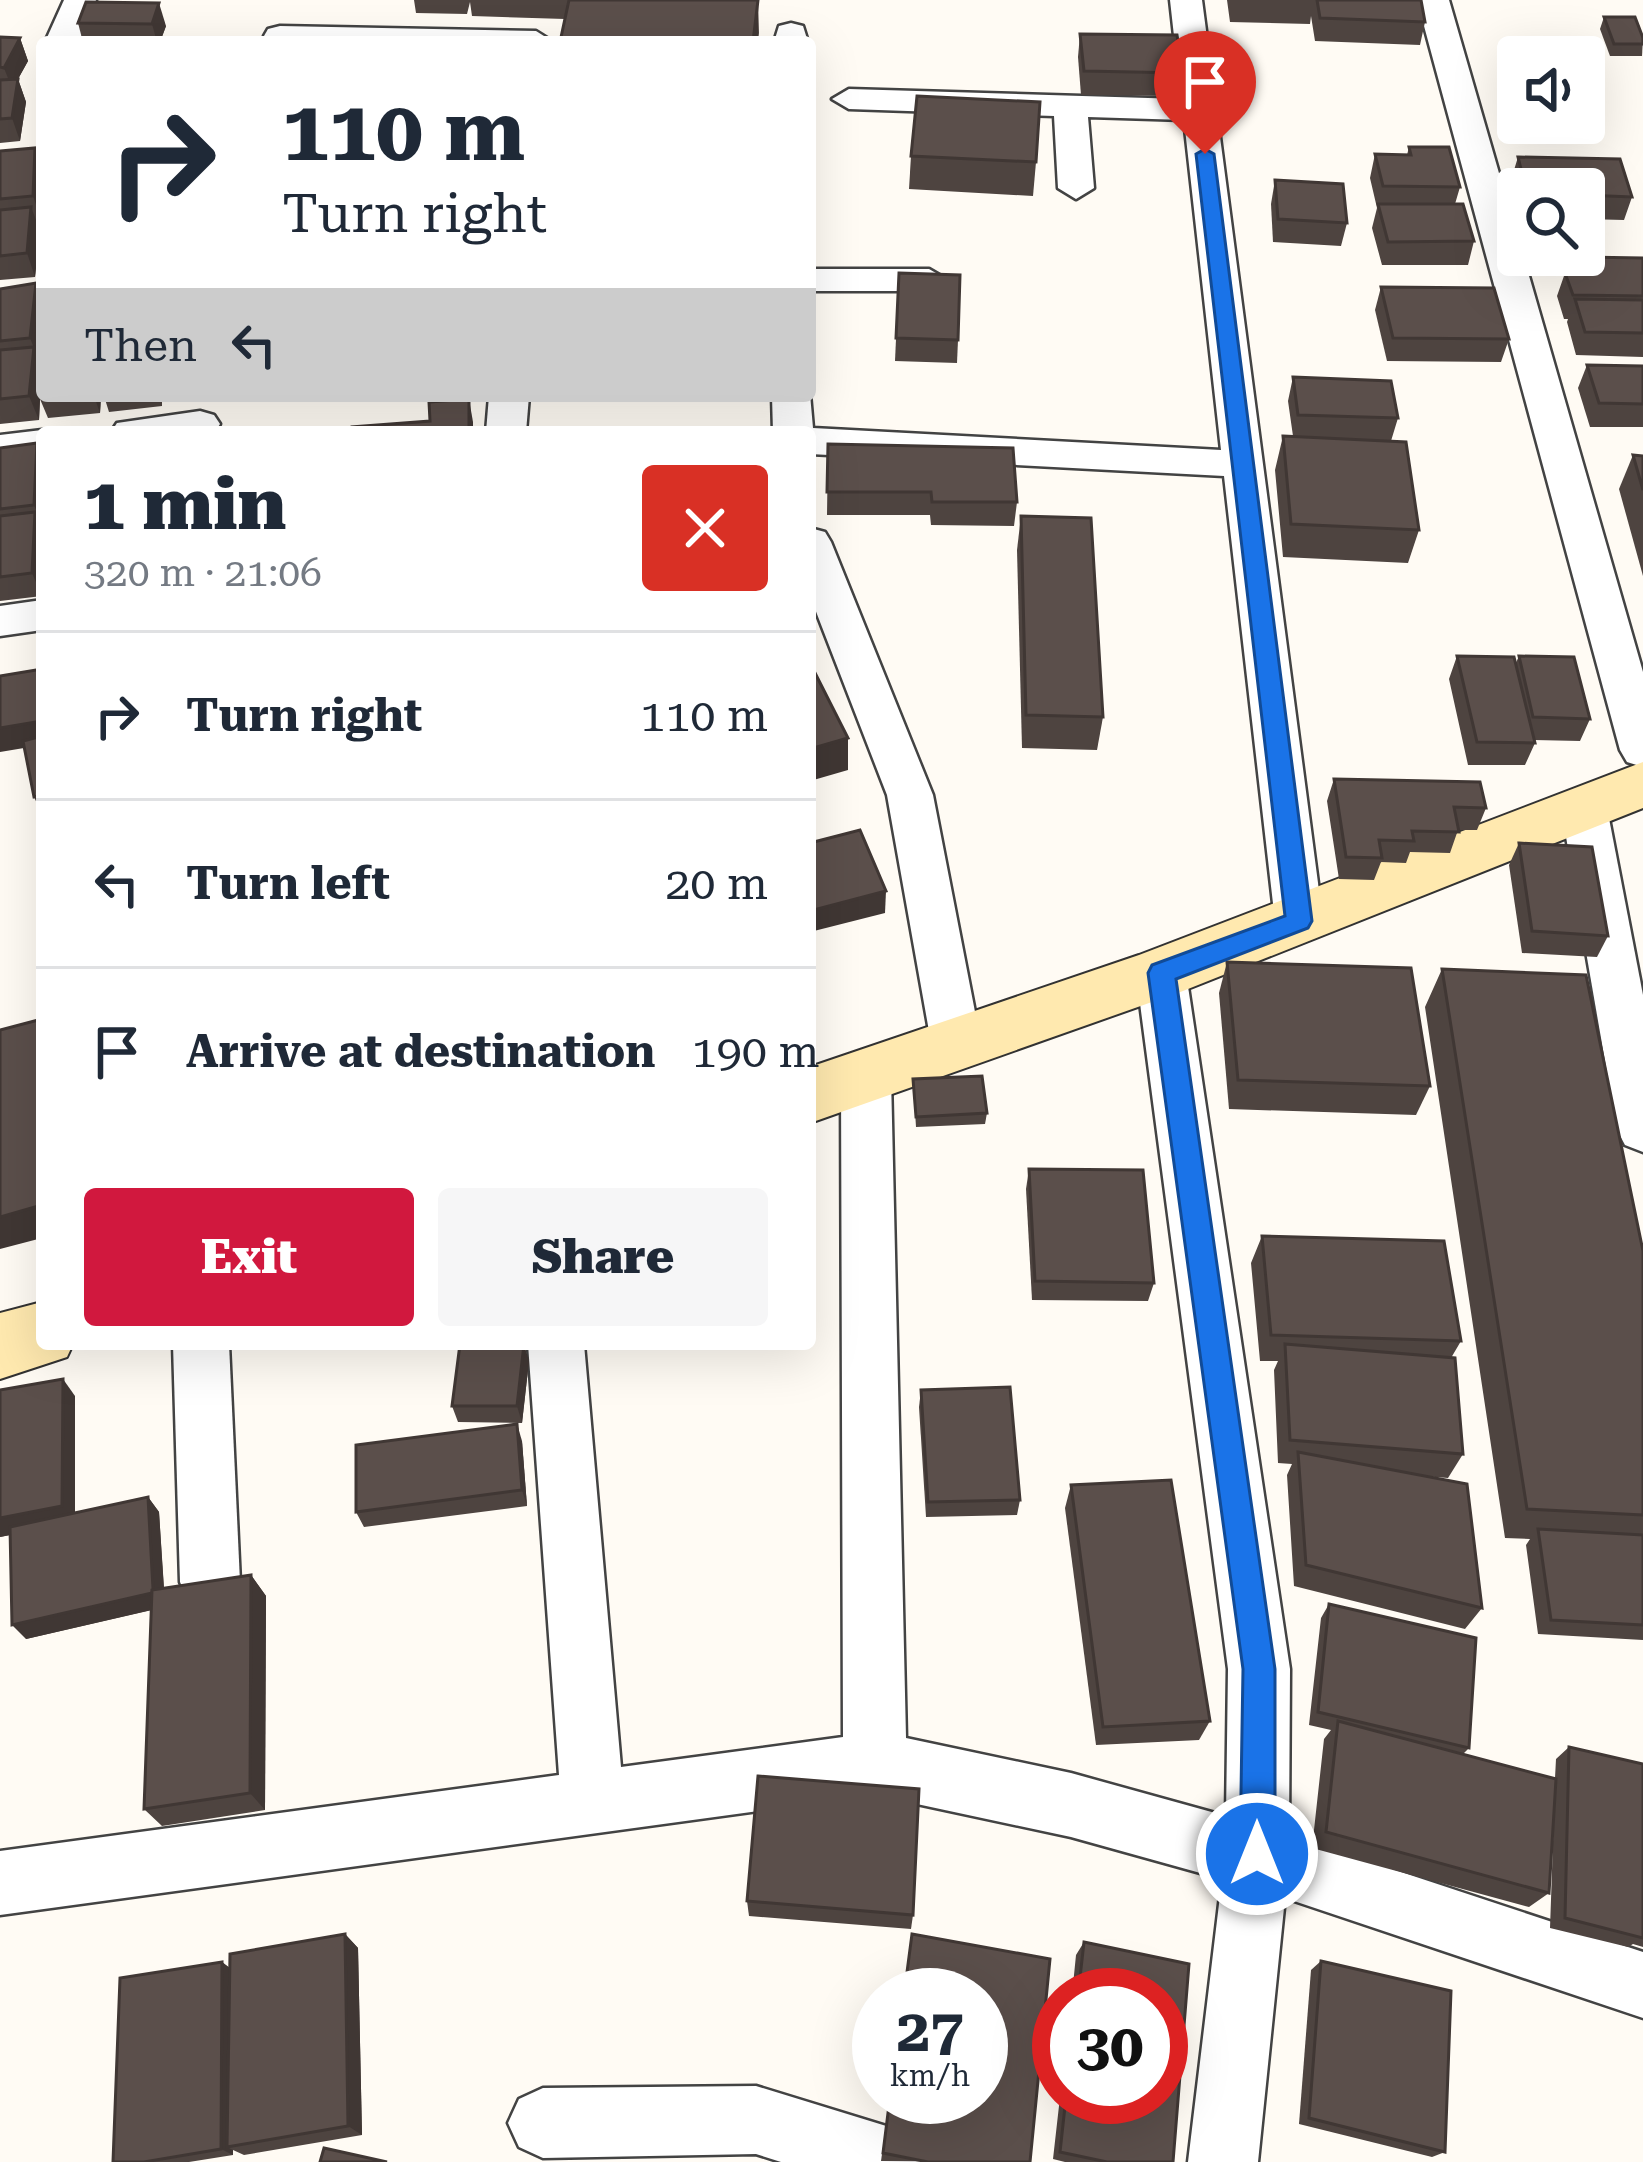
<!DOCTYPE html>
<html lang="en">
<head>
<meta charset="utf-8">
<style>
	body { margin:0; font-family:"Roboto Serif",serif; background:#f6f6f7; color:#1f2937; height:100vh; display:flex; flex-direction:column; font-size:45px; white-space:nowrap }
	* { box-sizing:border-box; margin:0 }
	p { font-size:39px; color:#747a83 }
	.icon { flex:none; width:66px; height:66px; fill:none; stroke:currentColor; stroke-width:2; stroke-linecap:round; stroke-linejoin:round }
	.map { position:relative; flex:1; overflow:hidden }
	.details { position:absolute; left:36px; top:426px; width:780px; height:924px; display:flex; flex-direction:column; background:#fff; border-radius:12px; box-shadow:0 12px 48px #0002 }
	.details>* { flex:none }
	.banner { position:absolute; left:36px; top:36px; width:780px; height:366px; border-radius:12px; box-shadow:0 12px 48px #0002; background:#fff; color:#1f2937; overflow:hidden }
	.tools { position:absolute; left:1497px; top:36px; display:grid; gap:24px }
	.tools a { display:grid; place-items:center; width:108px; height:108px; border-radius:12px; background:#fff; box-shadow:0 12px 48px #0002; font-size:60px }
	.speed { position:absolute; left:852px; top:1968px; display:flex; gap:24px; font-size:60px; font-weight:700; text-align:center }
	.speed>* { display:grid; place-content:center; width:156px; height:156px; border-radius:50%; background:#fff; box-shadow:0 12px 48px #0002; line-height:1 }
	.speed small { font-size:30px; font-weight:400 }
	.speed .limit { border:18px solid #d22; background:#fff; color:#111 }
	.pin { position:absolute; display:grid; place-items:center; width:102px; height:102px; color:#fff; margin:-123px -51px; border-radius:50% 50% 50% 0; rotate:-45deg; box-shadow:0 0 12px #0007 }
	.pin .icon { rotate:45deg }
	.me { position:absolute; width:132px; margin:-66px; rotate:0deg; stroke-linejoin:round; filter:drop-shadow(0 0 9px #0008) }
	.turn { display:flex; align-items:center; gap:42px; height:252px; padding:0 48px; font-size:54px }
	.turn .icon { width:156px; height:156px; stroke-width:2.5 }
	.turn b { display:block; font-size:84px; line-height:102px }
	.then { display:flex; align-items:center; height:114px; padding:0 48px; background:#0003; gap:24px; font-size:45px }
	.round { display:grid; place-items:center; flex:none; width:126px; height:126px; border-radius:12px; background:#f6f6f7 }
	.summary { display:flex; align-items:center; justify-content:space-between; height:204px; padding:0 48px }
	h1 { font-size:72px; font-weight:800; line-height:90px }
	.action { display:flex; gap:24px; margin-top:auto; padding:24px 48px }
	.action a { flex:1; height:138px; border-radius:12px; background:#d1183e; color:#fff; font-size:48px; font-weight:800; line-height:138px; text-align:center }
	.action a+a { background:#f6f6f7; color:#1f2937 }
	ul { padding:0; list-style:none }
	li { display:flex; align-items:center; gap:36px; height:168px; padding:0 48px; border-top:3px solid #e0e1e3 }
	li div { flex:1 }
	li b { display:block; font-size:45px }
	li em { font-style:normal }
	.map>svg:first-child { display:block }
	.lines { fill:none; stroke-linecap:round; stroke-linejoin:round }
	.street-casing { stroke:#434343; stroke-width:5 }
	.secondary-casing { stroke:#323232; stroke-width:4 }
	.street { fill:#fff; fill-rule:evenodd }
	.secondary { fill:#ffe9af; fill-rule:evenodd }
	.wall { fill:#4e4440 }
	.shaded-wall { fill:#403734 }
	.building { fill:#5b4f4b; stroke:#403734; stroke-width:3 }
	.route { fill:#1a73e8; stroke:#114b97; stroke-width:3 }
</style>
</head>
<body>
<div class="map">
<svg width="1643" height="2162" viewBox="0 0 1643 2162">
	<rect width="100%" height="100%" fill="#fffbf4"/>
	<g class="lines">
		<defs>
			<g id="street">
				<polygon points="64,0 96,0 79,42 45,42"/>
				<polygon points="1170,0 1202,0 1323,921 1316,934 1299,940 1282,934 1275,921 1224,476 810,454 810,432 773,432 772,396 810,394 813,428 1221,450 1184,120 1088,117 1094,188 1076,199 1058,188 1054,116 849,109 832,99 849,89 1181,99"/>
				<polygon points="1417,0 1449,0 1518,239 1518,255 1523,255 1643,672 1643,767 1627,762 1620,750"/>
				<polygon points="791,23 803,26 808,42 774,42 779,26"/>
				<polygon points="280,26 536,31 552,41 268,42 264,36 268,29"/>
				<polygon points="810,269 929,269 948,280 929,291 810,291"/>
				<polygon points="489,396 529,396 526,432 486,432"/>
				<polygon points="200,411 214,415 220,424 215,432 111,432 117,423"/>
				<polygon points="42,430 49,432 42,432 42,456 0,461 0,435"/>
				<polygon points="810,528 825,532 831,542 933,795 982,1048 975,1063 957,1069 939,1063 932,1048 887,795 810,596"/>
				<polygon points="42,600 42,630 0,636 0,606"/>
				<polygon points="1584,791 1600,796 1607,808 1643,995 1643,1152 1625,1145 1617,1130 1561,808 1568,796"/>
				<polygon points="1161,953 1178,959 1186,973 1290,1669 1289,1835 1643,1952 1643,2018 1285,1898 1258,2162 1188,2162 1222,1879 1071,1837 875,1795 0,1915 0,1851 559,1775 528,1344 584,1344 621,1767 843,1737 841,1077 848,1062 866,1056 884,1062 891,1077 906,1738 1071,1773 1226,1816 1228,1669 1136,973 1144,959"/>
				<polygon points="173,1344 229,1344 240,1582 231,1602 210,1611 189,1602 180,1582"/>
				<polygon points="756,2086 922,2137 932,2162 781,2162 756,2154 543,2158 519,2147 508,2123 519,2099 543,2088"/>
			</g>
			<g id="secondary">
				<polygon points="1643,762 1643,808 1183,991 810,1123 810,1067 1139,955"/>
				<polygon points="42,1302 42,1344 73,1344 67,1357 0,1379 0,1313"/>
			</g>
		</defs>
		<use href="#street" class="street-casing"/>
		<use href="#secondary" class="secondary-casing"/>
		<use href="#street" class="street"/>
		<use href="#secondary" class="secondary"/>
	</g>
	<g class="wall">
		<polygon points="414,0 758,0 759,33 758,42 560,42 565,19 472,16 470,2 467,14 416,13"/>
		<polygon points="1227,0 1421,0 1425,22 1420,45 1315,41 1311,16 1310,24 1230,22"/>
		<polygon points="86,2 166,26 160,42 83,42 78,23"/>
		<polygon points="1604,17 1643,38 1642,56 1610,56 1600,29"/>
		<polygon points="1080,34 1183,73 1179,96 1081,95 1078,57"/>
		<polygon points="0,37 20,38 28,61 18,79 26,102 20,141 0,143"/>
		<polygon points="1554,48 1583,49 1592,73 1588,85 1584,85 1584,57 1552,57"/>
		<polygon points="1409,147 1460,187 1455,204 1474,241 1468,265 1382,265 1372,228 1377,208 1370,178 1375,154 1407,155"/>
		<polygon points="35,148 41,165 42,153 42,261 38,249 35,277 0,280 0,151"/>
		<polygon points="911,156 1036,162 1033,196 909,189"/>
		<polygon points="1518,157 1632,197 1624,220 1584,219 1584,189 1518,189 1518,209 1511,180"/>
		<polygon points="1275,180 1347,223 1341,246 1273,242 1271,204"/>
		<polygon points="1582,257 1643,258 1643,357 1576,355 1567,322 1568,319 1564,319 1557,296 1565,273 1577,273"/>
		<polygon points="899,273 958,340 957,363 895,361"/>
		<polygon points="36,283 40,295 42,287 42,396 101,396 100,413 48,418 40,399 39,420 0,424 0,289"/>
		<polygon points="1381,287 1509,339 1501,362 1387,361 1375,310"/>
		<polygon points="1587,365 1643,366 1643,427 1590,427 1578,388"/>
		<polygon points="1293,377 1398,418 1391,441 1419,530 1408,563 1283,557 1275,470 1283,436 1293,436 1288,401"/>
		<polygon points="104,396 162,396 162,406 109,412"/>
		<polygon points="250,396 356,396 252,401"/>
		<polygon points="37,443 42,455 42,445 42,596 0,601 0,448"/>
		<polygon points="828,444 1017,502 1014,526 931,525 930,515 827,515"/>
		<polygon points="1633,455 1643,456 1643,576 1619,489"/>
		<polygon points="1021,516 1103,717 1097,750 1022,748 1017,550"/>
		<polygon points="1457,656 1515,665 1519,656 1590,719 1580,741 1534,740 1535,743 1525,765 1468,765 1449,679"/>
		<polygon points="1334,779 1486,808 1477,830 1458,830 1450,853 1410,852 1406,863 1381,862 1374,880 1339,879 1327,801"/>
		<polygon points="1519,843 1608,936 1597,957 1522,953 1509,865"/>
		<polygon points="1227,962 1430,1086 1416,1115 1229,1109 1219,993"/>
		<polygon points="1442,969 1643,1251 1643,1640 1538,1634 1526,1545 1530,1539 1505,1538 1425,1007"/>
		<polygon points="913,1079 987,1113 985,1124 916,1127"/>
		<polygon points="1029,1169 1154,1283 1148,1301 1032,1300 1026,1189"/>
		<polygon points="1262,1236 1461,1341 1451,1358 1463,1454 1448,1478 1423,1476 1482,1608 1465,1629 1294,1586 1287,1475 1292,1464 1278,1463 1274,1370 1278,1361 1260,1361 1251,1263"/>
		<polygon points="529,1361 522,1423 458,1422 452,1406"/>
		<polygon points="921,1390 1020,1500 1017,1515 926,1517 919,1407"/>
		<polygon points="75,1396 75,1513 148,1497 159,1512 164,1588 251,1575 266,1596 265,1810 162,1826 144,1809 151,1610 26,1639 10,1535 0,1537"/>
		<polygon points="522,1441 527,1506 364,1527 356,1512"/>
		<polygon points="1071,1485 1210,1721 1199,1740 1096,1745 1065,1508"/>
		<polygon points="1329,1604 1469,1748 1463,1754 1555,1778 1556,1759 1569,1747 1643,1764 1643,1947 1633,1944 1628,1947 1550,1928 1554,1813 1549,1893 1529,1907 1312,1848 1324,1739 1331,1730 1309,1725 1321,1618"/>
		<polygon points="747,1901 913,1915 911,1929 749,1916"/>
		<polygon points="345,1934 358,1948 362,2135 244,2155 233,2150 233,2155 189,2162 113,2162 222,1962 229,1968"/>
		<polygon points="1084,1942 1189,1964 1173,2162 1065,2162 1053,2159 1060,2097 1161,2097 1161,1995 1072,1995 1076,1955"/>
		<polygon points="1321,1961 1445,2152 1432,2157 1299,2124 1311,1970"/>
		<polygon points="890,2097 1030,2162 881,2161"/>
	</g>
	<g class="shaded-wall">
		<polygon points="758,0 758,42 753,42"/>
		<polygon points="159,3 166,26 160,42 157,42 152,24"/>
		<polygon points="20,38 28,61 18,79 26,102 20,141 12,118 13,91 4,68"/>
		<polygon points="35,148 42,168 40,195 42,201 41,219 33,196"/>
		<polygon points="31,207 40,230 35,277 27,253"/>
		<polygon points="36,283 42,300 36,338 40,349 39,360 42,367 39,395 40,399 39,420 29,396 34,348 30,338"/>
		<polygon points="94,396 101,396 100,413"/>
		<polygon points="469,399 473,422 473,432 469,432"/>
		<polygon points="37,443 42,455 42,525 34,505"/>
		<polygon points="35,512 42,529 38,574 42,584 42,596 32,573"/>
		<polygon points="42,721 42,745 0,752 0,728"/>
		<polygon points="848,738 848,770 810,781 810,749"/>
		<polygon points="42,795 42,814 34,797"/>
		<polygon points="886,891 885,913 810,932 810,911"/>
		<polygon points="42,1205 42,1238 0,1249 0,1217"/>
		<polygon points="524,1344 529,1361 522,1423 517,1406"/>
		<polygon points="63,1379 75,1396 75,1522 0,1537 0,1518"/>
		<polygon points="517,1424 522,1441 527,1506 522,1490"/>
		<polygon points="148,1497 159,1512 165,1607 26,1639 12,1625"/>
		<polygon points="251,1575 266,1596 265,1810 250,1793"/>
		<polygon points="345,1934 358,1948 362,2135 348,2126"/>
		<polygon points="222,1962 234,1971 227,2147 233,2150 233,2155 221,2149"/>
	</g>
	<g class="building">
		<polygon points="569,0 758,0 753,42 560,42"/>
		<polygon points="1317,0 1421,0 1425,22 1320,18"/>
		<polygon points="86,2 159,3 152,24 78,23"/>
		<polygon points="1604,17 1635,17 1643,38 1643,44 1614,44"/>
		<polygon points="1080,34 1177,35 1183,73 1084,71"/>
		<polygon points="0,37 20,38 4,68 0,67"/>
		<polygon points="1554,48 1583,49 1592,73 1584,73 1584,57 1557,57"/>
		<polygon points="18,79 12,118 0,119 0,80"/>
		<polygon points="917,96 1040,102 1036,162 911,156"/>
		<polygon points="1409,147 1449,147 1460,187 1383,186 1375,154 1411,155"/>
		<polygon points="35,148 33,196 0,199 0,151"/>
		<polygon points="41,153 42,195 40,195"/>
		<polygon points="1518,157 1620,159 1632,197 1584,195 1584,189 1526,189"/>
		<polygon points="1275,180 1343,184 1347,223 1278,219"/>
		<polygon points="41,202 42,247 37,248"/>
		<polygon points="1378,204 1463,204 1474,241 1388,242"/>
		<polygon points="31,207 27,253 0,256 0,210"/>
		<polygon points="1582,257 1643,258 1643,296 1573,295 1565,273 1588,273"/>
		<polygon points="899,273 960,275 958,340 896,338"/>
		<polygon points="36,283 30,338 0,341 0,289"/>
		<polygon points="41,287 42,337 36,338"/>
		<polygon points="1381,287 1494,288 1509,339 1393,338"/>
		<polygon points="1575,299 1643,300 1643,333 1585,332"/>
		<polygon points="34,347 29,396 0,399 0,350"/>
		<polygon points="42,353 42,394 39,395"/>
		<polygon points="1587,365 1643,366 1643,404 1599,403"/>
		<polygon points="1293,377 1391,381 1398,418 1298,415"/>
		<polygon points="469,399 469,432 352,432 352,427 430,421 429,402"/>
		<polygon points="164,428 164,432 128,432"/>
		<polygon points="1283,436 1406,442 1419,530 1291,524"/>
		<polygon points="37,443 34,505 0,509 0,448"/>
		<polygon points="828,444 1013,448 1017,502 932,502 931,492 827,492"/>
		<polygon points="1633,455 1643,456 1643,490"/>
		<polygon points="41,509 42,573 38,574"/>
		<polygon points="35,512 32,573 0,577 0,516"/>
		<polygon points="1021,516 1091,518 1103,717 1026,715"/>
		<polygon points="1457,656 1514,657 1535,743 1477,742"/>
		<polygon points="1519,656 1574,657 1590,719 1533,717"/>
		<polygon points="810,663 848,738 810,749"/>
		<polygon points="42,669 42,721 0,728 0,676"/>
		<polygon points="42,736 42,795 34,797 23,741"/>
		<polygon points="1334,779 1480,782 1486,808 1454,807 1459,832 1412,831 1414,841 1379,840 1382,858 1346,857"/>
		<polygon points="860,830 886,891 810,911 810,843"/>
		<polygon points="1519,843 1592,847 1608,936 1532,931"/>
		<polygon points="1227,962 1411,968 1430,1086 1238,1080"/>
		<polygon points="1442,969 1586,975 1643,1251 1643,1515 1527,1509"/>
		<polygon points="42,1019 42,1205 0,1217 0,1030"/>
		<polygon points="982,1076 987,1113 916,1117 913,1079"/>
		<polygon points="1029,1169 1143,1170 1154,1283 1035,1281"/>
		<polygon points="1262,1236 1444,1241 1461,1341 1271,1335"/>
		<polygon points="460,1344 524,1344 517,1406 452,1406"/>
		<polygon points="1285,1344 1455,1358 1463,1454 1290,1440"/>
		<polygon points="63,1379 62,1506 0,1518 0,1390"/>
		<polygon points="1010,1387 1020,1500 928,1502 921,1390"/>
		<polygon points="517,1424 522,1490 356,1512 356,1445"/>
		<polygon points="1298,1452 1467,1484 1482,1608 1306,1565"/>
		<polygon points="1171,1480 1210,1721 1103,1727 1071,1485"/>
		<polygon points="148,1497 153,1589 152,1593 12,1625 10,1527"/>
		<polygon points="1538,1529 1643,1535 1643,1625 1551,1620"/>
		<polygon points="251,1575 250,1793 144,1809 152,1590"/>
		<polygon points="1329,1604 1476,1638 1469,1748 1318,1712"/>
		<polygon points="1338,1721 1556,1779 1549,1893 1326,1832"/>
		<polygon points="1569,1747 1643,1764 1643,1938 1565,1918"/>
		<polygon points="758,1776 919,1789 913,1915 747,1901"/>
		<polygon points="345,1934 348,2126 227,2147 230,1954"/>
		<polygon points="912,1934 1050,1959 1030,2162 928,2162 883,2153 890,2097 981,2097 981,1995 904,1995"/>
		<polygon points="1084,1942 1189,1964 1173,2162 1107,2162 1060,2152 1066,2097 1161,2097 1161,1995 1078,1995"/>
		<polygon points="1321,1961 1451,1991 1445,2152 1309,2118"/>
		<polygon points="222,1962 221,2149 144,2162 113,2162 120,1978"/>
		<polygon points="324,2148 387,2162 320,2162"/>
	</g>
	<polygon class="route" points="1205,149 1214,154 1312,921 1308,928 1176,979 1275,1669 1275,1854 1269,1866 1257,1872 1245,1866 1240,1854 1243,1669 1148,973 1152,965 1285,916 1196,154"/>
</svg>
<div class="tools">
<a><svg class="icon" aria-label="sound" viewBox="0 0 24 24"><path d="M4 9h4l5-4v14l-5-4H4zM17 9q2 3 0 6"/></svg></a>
<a><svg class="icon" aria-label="search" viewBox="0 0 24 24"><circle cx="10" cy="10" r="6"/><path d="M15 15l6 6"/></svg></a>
</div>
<div class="speed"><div>27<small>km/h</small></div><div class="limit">30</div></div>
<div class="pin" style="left:1205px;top:154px;background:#d93025"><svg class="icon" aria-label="arrive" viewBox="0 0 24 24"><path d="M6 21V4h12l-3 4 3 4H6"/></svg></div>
<svg class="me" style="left:1257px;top:1854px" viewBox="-20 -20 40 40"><circle r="17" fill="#1a73e8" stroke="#fff" stroke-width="3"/><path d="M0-11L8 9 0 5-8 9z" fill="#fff"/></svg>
<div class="banner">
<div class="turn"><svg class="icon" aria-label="right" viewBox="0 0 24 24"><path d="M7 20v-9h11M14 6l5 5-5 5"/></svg><div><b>110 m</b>Turn right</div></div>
<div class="then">Then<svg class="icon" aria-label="left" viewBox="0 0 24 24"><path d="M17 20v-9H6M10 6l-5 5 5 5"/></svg></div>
</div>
<section class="details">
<div class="summary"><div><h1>1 min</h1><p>320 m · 21:06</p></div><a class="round" style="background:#d93025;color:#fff"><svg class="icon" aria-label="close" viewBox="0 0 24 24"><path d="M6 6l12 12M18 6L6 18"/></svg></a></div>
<ul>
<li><svg class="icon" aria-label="right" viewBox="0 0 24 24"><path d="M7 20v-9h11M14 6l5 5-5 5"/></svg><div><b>Turn right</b></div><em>110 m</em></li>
<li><svg class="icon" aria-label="left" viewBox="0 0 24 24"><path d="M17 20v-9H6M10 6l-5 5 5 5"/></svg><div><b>Turn left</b></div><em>20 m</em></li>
<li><svg class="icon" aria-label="arrive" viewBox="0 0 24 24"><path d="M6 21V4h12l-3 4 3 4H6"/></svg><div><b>Arrive at destination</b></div><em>190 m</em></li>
</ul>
<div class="action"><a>Exit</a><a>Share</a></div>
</section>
</div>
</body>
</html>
